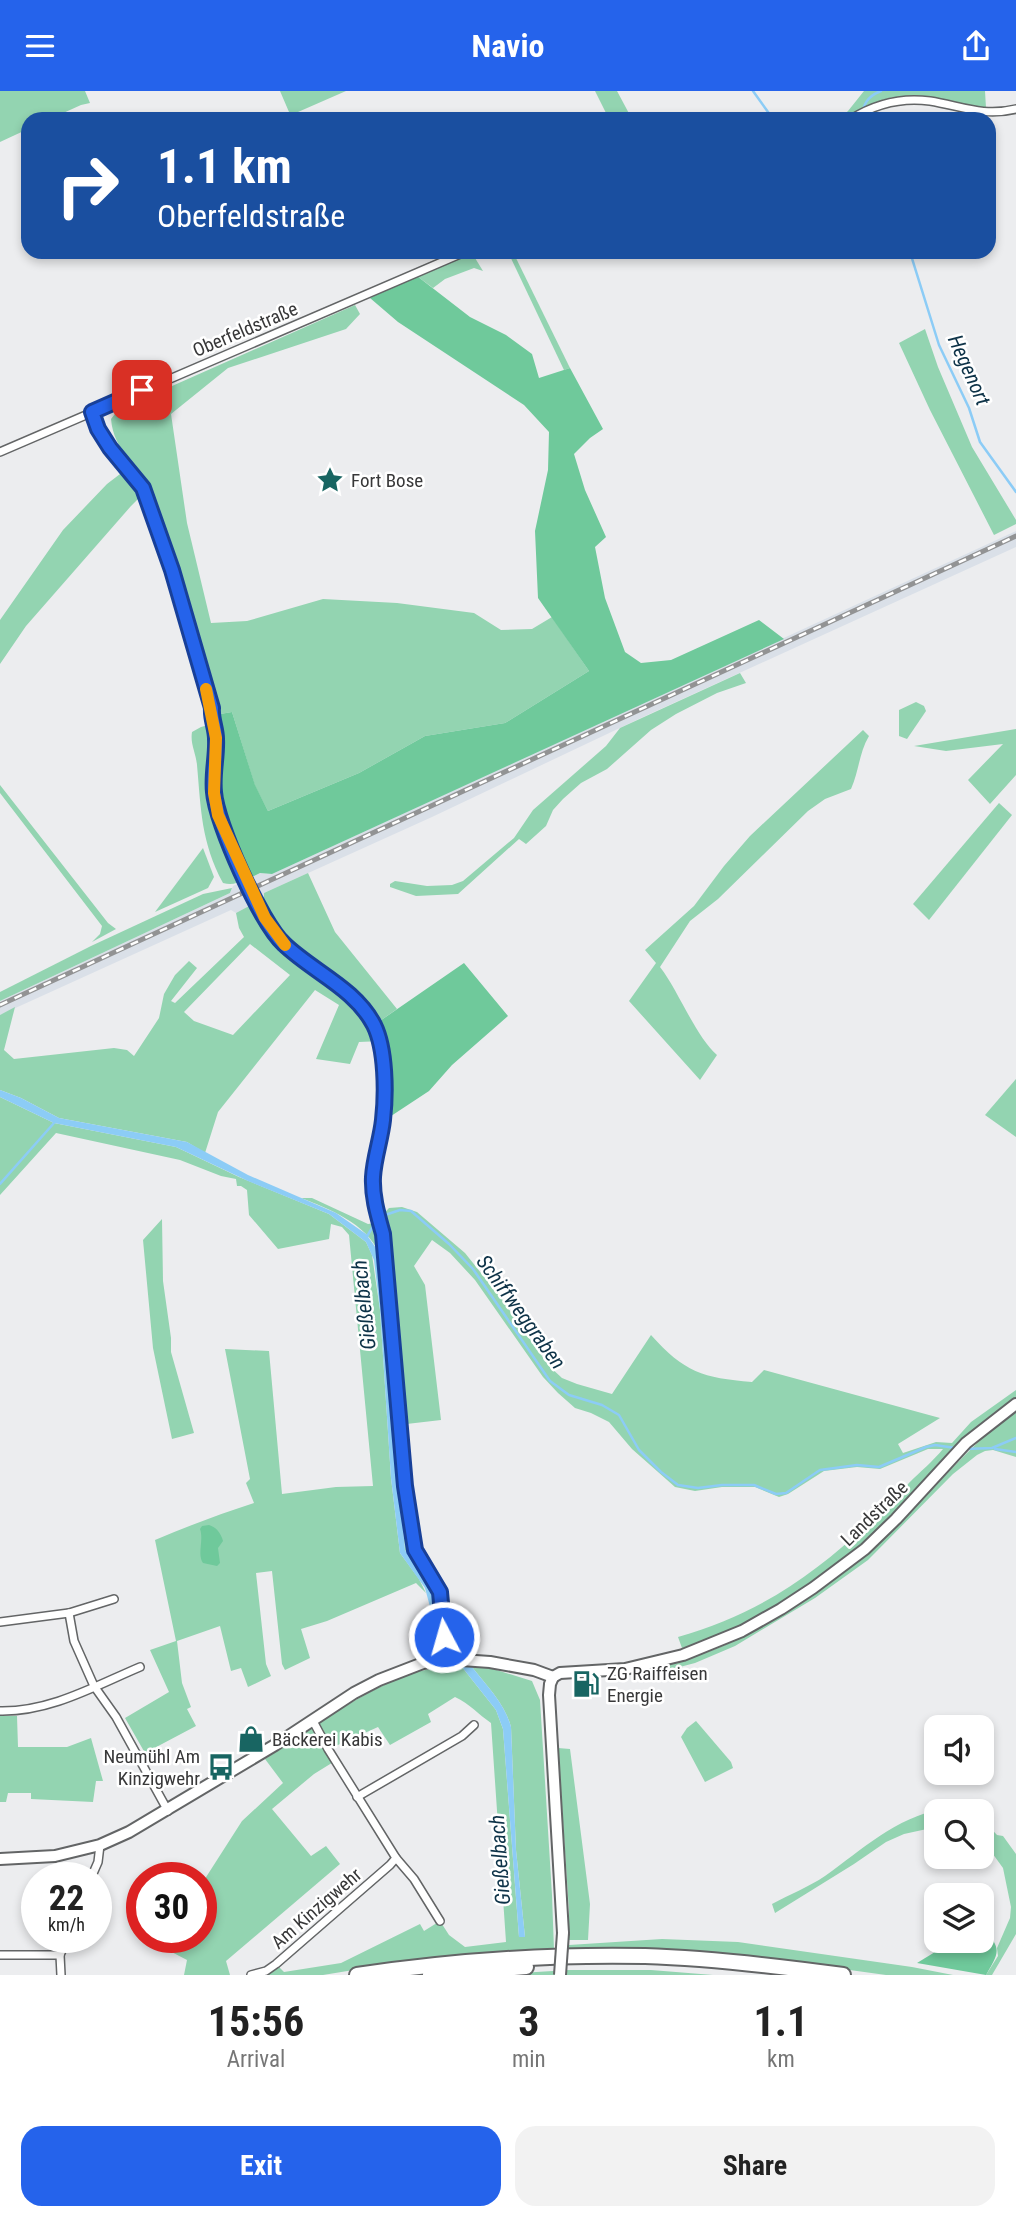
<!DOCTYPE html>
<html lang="en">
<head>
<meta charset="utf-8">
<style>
	body { margin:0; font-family:"Roboto Condensed",sans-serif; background:#f2f2f2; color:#222; height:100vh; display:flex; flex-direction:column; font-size:26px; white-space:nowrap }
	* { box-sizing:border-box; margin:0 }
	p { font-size:23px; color:#767676 }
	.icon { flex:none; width:38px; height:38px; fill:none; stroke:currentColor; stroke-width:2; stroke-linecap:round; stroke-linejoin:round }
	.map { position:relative; height:1884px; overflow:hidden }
	.details { display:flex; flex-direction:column; background:#fff; flex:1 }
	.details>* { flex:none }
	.guide { position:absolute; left:21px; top:21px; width:975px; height:147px; border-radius:21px; box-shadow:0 4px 10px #0003; background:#1a4fa0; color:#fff; overflow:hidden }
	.buttons { position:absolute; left:924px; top:1624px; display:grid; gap:14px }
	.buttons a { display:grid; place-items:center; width:70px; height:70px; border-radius:14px; background:#fff; box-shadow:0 4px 10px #0003; font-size:35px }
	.speed { position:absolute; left:21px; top:1771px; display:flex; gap:14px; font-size:35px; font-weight:700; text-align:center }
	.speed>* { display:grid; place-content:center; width:91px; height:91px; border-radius:50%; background:#fff; box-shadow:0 4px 10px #0003; line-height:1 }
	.speed small { font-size:18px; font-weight:400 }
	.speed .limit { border:10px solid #d22; background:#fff; color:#111 }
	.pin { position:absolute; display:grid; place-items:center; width:60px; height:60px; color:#fff; margin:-30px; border-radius:14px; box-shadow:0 4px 10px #0006 }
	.me { position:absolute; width:77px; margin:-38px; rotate:354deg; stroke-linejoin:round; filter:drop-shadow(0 0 5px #0008) }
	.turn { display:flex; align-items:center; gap:24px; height:147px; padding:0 21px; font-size:32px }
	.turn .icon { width:91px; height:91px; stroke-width:2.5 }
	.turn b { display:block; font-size:49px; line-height:60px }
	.eta { display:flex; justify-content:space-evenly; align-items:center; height:119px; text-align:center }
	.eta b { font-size:42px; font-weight:700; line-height:49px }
	.action { display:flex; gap:14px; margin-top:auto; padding:14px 21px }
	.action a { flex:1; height:80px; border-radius:21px; background:#2563eb; color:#fff; font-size:28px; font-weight:700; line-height:80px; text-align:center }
	.action a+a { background:#f2f2f2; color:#222 }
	header { display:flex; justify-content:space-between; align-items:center; height:91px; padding:0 21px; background:#2563eb; color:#fff; font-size:32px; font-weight:700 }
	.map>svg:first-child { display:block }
	.built { fill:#dae0e8 }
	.green { fill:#93d4b1; fill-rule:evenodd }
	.forest { fill:#6fc99b }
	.water { fill:#8cccf6 }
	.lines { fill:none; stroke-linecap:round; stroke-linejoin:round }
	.stream { stroke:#8cccf6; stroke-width:2.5 }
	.street-casing { stroke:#636566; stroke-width:10 }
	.secondary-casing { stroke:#636566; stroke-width:14 }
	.highway-casing { stroke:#636566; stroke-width:18 }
	.street { stroke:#fff; stroke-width:7 }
	.secondary { stroke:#fff; stroke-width:10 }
	.highway { stroke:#fff; stroke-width:14 }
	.rail-casing { stroke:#929394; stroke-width:5 }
	.rail { stroke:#fff; stroke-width:2.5; stroke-dasharray:8; stroke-linecap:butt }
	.street-bridge-casing { stroke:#636566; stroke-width:10; stroke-linecap:butt }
	.secondary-bridge-casing { stroke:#636566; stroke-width:14; stroke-linecap:butt }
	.street-bridge { stroke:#fff; stroke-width:7 }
	.secondary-bridge { stroke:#fff; stroke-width:10 }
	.route-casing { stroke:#184099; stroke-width:18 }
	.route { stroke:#2563eb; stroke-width:12 }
	.slow { stroke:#f59e0b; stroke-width:12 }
	.labels { text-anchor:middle; stroke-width:5; stroke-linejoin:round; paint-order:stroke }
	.street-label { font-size:19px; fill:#383839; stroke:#fff }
	.poi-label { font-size:19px; fill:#383839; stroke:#fff; text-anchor:start }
	.water-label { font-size:21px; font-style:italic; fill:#0e3348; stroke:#fff }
</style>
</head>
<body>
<header><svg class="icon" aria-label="menu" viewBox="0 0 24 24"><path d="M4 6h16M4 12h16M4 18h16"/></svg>Navio<svg class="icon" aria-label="share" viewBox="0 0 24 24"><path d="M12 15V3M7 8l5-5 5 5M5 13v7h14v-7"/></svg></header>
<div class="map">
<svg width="1016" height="1884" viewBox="0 0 1016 1884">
	<rect width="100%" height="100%" fill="#ecedef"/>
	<polygon class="built" points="1016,440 1016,456 643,626 432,726 264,802 264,807 236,822 231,819 0,924 0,910 230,802 233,795 260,782 272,783"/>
	<g class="green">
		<polygon points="0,0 85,0 90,12 81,14 50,28 28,28 28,38 0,51"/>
		<polygon points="280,0 346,0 298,21 301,28 292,28"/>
		<polygon points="595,0 617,0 632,28 609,28"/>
		<path d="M864 0H985L986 17C957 15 916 2 889 7 872 11 854 28 839 28L848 20Z"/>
		<polygon points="508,161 513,161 570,277 564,279"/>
		<polygon points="472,162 483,180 474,177 445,188 433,197 417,185"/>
		<path d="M355 214 360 223 346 238 228 277 171 323 187 432 211 532 247 530 323 508 397 512 474 522 501 539 532 538 552 526 589 580 505 632 425 645 359 682 268 720 255 695 232 621 220 623C197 548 177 471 148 398 137 371 114 361 111 328L118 319Z"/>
		<polygon points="925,238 938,276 972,356 1016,429 1016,433 994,444 930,319 899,252"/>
		<polygon points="124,380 139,397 144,409 138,408 131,415 26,535 0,573 0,529 63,439 107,393"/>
		<polygon points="740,582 746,592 717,602 676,623 651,639 607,678 581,692 563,708 553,719 546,735 526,753 519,748 458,803 416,805 390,796 390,793 395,790 427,795 452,794 463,790 514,747 533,719 606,655 620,637"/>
		<polygon points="916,611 924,615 926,620 907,648 899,645 899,619"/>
		<path d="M208 634 212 639C212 661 209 684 211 706 214 735 231 762 244 788 237 793 231 794 223 792 201 751 201 718 197 674 196 662 190 653 192 641L201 636Z"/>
		<polygon points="1016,638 1016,684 990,713 968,689 1003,653 946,660 914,655"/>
		<path d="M863 639 869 645C859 662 859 680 851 698L825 708 808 720 718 808 690 830 660 876C678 899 696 946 717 964L700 989 629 910 656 872 645 859 694 815 724 775 750 745Z"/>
		<polygon points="0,694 108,832 116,838 92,851 100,843 102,835 0,702"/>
		<polygon points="999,712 1012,724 929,829 913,813"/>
		<polygon points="203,757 214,786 208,797 155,821"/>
		<path d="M308 782 335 841 397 918 377 932 382 950 359 951 350 973 316 968 339 914 315 899 218 1021 205 1062 187 1051 59 1027 21 1007 0 999V924L15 916 4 959 14 968 114 957 127 959 134 965 159 927 164 903 175 884 189 870 197 877 171 910 175 912 244 846 239 837 236 822 264 807V802ZM250 853 290 884 233 944 194 930 184 921Z"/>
		<polygon points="232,797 230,802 0,910 0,901 91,855 203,803"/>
		<polygon points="1016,988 1016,1046 985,1024"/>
		<path d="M0 1006 54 1032 176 1056 239 1086 329 1123 366 1151 372 1164 380 1219 391 1387 400 1462 419 1488 426 1502 416 1492 327 1530 301 1538 310 1567 285 1579 282 1573 272 1480 256 1482 266 1573 271 1585 248 1596 241 1577 231 1580 220 1535 177 1550 182 1592 191 1616 187 1618 196 1635 145 1662 125 1627 169 1601 150 1559 176 1550 155 1449C188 1435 220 1423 254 1412L246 1392 250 1388 225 1258 269 1260 282 1403 336 1396 373 1395 349 1144 342 1136 331 1133 329 1148 278 1158 249 1124 247 1099 241 1095H237L236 1088 221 1085 180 1069 56 1042 0 1104Z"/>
		<path d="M301 1107H312L368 1133 375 1132 389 1117 402 1116 417 1121 465 1162 501 1207 549 1275 562 1287 577 1293 612 1303 651 1244C684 1281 703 1287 752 1291L764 1279 940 1327 898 1353 903 1362 936 1351 952 1352 971 1331 1016 1299V1308C980 1331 952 1364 922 1395 866 1452 811 1502 737 1536 719 1545 702 1553 682 1557L678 1546C775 1519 840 1464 909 1392 920 1381 933 1370 943 1358H928L880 1378 857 1376 824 1380 788 1403 779 1406 755 1396H722L695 1400 675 1396 632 1358 609 1331 591 1322 575 1317 558 1302 543 1286 475 1189 450 1162 432 1149 414 1175 425 1194 441 1329 398 1334 406 1439 411 1461 435 1500 432 1501 405 1459 379 1162C366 1132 329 1118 301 1107Z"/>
		<polygon points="162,1128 163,1190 171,1247 171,1261 194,1342 172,1348 153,1257 143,1149"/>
		<path d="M1016 1320V1366L993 1359 985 1360 977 1364 953 1383 868 1469 815 1507 735 1555 695 1572 653 1583 651 1576C672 1571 693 1567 713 1559 780 1533 850 1482 901 1431 939 1393 972 1351 1016 1320Z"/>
		<path d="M442 1576H462L496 1619 503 1638 519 1846H525L516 1759 511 1636C505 1613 487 1595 472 1576H487L532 1590 540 1609 552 1804 554 1859 384 1874 323 1884H251L276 1873 284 1881 341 1872 420 1833 424 1840 440 1830 449 1844 465 1856 506 1851 491 1632C478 1623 470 1613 455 1606L428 1623 431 1631 390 1654 378 1636 329 1658 335 1670 314 1683 272 1718 311 1765 326 1755 340 1773 226 1870 230 1884H184L187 1869 162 1856 150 1846H201V1794L242 1730 283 1692 265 1668C315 1636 384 1582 442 1576Z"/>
		<polygon points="0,1625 17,1625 18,1656 67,1656 91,1647 103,1690 96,1690 93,1711 31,1708 31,1702 8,1702 6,1711 0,1711"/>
		<polygon points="696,1630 731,1671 733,1677 705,1691 681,1646 687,1637"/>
		<polygon points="558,1657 570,1658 590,1813 588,1849 569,1849 569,1819"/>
		<path d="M942 1718 963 1720H936V1736L904 1743 886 1751 854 1773 775 1822 772 1813C790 1803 809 1796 825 1785 863 1758 895 1727 942 1718Z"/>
		<polygon points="982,1728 997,1744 1003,1745 1016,1763 1016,1843 992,1884 986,1884 998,1865 997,1857 1010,1827 1011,1816 1003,1777 982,1748"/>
		<polygon points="662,1848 738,1851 912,1876 953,1884 886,1884 770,1868 569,1859 569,1854"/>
		<polygon points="569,1879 651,1879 713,1884 486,1884"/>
	</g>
	<g class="forest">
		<polygon points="417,185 470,226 506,244 532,263 539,287 570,277 603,338 590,347 574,363 585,399 606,446 595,456 605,507 625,561 641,572 671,569 759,529 784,548 272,783 260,782 250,787 225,733 219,703 220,623 232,621 255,694 268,720 359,682 425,645 505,632 589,580 538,507 535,440 548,379 549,341 524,314 398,231 370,207"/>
		<polygon points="464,872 508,925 452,974 429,1000 385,1029 377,932"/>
		<path d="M209 1434C216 1436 221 1442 223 1450L218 1457 220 1472 217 1475 203 1472C197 1463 204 1449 200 1438L202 1435Z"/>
		<path d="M983 1832C998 1859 1003 1856 986 1884L917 1872 953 1850H982Z"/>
	</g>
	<g class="water">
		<polygon points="0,999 21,1007 59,1027 187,1051 248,1084 336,1122 366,1143 376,1157 380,1171 405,1459 431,1498 439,1542 437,1542 425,1497 400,1462 391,1387 380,1219 374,1169 366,1151 329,1123 248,1090 176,1056 54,1032 0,1006"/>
		<path d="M462 1576H472C487 1595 505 1613 511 1636L516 1759 525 1846H519L503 1638 496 1619Z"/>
	</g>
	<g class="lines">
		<g class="stream">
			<polyline points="753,0 773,28"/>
			<path d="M861 28C863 14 867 5 881 0"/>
			<polyline points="910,161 939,254 969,317 980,351 1016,401"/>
			<polyline points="0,1093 54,1032"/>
			<polyline points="385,1124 400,1119 411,1120 449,1153 473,1178 550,1290 569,1304 602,1314 619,1324 639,1359 661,1381 678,1394 698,1397 722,1394 754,1394 776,1403 786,1402 820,1379 857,1374 879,1376 926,1356 935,1354 955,1357"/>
			<polyline points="366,1147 375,1132"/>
			<polyline points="965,1358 992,1357 1016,1347"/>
			<polyline points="995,1358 1016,1361"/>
		</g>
		<defs>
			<g id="street">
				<path d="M851 28C875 13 901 6 930 10 961 15 983 26 1016 18"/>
				<polyline points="92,321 98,338 110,357 143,397 171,479 212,617 211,626 216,647 214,702 218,724 239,774"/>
				<polyline points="0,361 465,161"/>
				<polyline points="265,827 284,853 360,913 375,936 382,966 385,1003 383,1027 373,1087 375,1112 383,1143 406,1395 415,1459 440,1501 447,1568"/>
				<polyline points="69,1522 74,1550 94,1595 116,1626 168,1720"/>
				<polyline points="0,1531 69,1522 114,1508"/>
				<path d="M0 1620C50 1621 95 1595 140 1576"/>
				<polyline points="357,1706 462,1645 474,1634"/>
				<polyline points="396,1767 414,1788 440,1830"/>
				<polyline points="91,1787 98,1771 100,1754"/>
				<polyline points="0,1864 60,1864 68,1846"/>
				<polyline points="60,1864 61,1884"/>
				<polyline points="251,1884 266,1880 276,1873 390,1774 396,1767 328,1658 313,1630"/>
			</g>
			<g id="secondary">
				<polyline points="553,1586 560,1582 625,1578 683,1564 742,1540 781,1518 813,1497 865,1458 896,1428 966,1352 1016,1313"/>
				<polyline points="553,1586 550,1593 549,1604 563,1842"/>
				<polyline points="0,1768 55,1765 100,1754 129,1741 275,1654 354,1602 379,1589 423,1572 447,1568 490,1571 534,1579 553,1586"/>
			</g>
			<g id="highway">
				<path d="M357 1884C452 1870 548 1863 645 1865 711 1867 777 1875 843 1884"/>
				<polyline points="430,1884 526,1876"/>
			</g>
		</defs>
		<use href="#street" class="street-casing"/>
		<use href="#secondary" class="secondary-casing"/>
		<use href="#highway" class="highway-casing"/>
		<use href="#street" class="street"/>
		<use href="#secondary" class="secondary"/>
		<use href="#highway" class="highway"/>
		<defs>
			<polyline id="rail" points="0,914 1016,445"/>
		</defs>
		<use href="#rail" class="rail-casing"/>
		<use href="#rail" class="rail"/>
		<defs>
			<polyline id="street-bridge" points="239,774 265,827"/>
			<polyline id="secondary-bridge" points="560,1884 563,1842"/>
		</defs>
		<use href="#street-bridge" class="street-bridge-casing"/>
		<use href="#secondary-bridge" class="secondary-bridge-casing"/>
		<use href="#street-bridge" class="street-bridge"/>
		<use href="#secondary-bridge" class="secondary-bridge"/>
	</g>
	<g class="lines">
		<defs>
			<path id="route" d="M142 299 92 321 98 338 110 357 143 397 172 479 212 617C211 628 216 637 216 648 217 665 212 683 214 701 216 732 261 832 284 853 313 881 355 897 374 934 386 958 386 1003 383 1029 381 1048 374 1067 373 1086 372 1106 378 1125 383 1143L405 1395 415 1459 440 1501 444 1546"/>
		</defs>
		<use href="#route" class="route-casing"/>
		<use href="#route" class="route"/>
		<polyline class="slow" points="206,598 216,647 214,702 218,724 265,827 285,854"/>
	</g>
	<defs>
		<symbol id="sight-bare" viewBox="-9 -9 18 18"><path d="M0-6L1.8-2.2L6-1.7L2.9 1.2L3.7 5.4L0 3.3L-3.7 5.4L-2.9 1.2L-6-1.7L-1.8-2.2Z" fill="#186562" stroke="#fff" stroke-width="2.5" paint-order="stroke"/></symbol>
		<symbol id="fuel-bare" viewBox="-9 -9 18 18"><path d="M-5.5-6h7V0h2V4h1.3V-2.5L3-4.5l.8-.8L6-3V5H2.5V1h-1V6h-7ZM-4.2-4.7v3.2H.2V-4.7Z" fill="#186562" stroke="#fff" stroke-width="2.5" paint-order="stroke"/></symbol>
		<symbol id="shop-bare" viewBox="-9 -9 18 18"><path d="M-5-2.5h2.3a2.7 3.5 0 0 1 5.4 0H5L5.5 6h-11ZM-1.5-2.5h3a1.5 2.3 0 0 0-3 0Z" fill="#186562" stroke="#fff" stroke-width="2.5" paint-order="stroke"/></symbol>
		<symbol id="bus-bare" viewBox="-9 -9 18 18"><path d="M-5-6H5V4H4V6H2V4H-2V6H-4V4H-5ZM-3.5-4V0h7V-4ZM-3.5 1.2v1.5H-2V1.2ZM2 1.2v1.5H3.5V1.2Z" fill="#186562" stroke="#fff" stroke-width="2.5" paint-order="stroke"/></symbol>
	</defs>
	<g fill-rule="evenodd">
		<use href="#sight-bare" x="311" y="370" width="38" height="38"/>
		<use href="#fuel-bare" x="567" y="1574" width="38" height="38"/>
		<use href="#shop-bare" x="232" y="1629" width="38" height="38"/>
		<use href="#bus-bare" x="202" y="1657" width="38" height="38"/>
	</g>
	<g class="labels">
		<g class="street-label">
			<text transform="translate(245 238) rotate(-23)" y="7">Oberfeldstraße</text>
			<text transform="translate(874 1422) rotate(-44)" y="7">Landstraße</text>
			<text transform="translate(316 1817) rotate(-41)" y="7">Am Kinzigwehr</text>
		</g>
		<g class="poi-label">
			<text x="351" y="396">Fort Bose</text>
			<text x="607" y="1589">ZG Raiffeisen<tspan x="607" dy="22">Energie</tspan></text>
			<text x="272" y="1655">Bäckerei Kabis</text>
			<text x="200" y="1672" text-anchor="end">Neumühl Am<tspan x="200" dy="22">Kinzigwehr</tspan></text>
		</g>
		<g class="water-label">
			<text transform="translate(969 279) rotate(66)" y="7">Hegenort</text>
			<text transform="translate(364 1214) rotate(-96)" y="7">Gießelbach</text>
			<text transform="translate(521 1221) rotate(54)" y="7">Schiffweggraben</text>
			<text transform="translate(500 1769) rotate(-94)" y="7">Gießelbach</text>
		</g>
	</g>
</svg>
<div class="buttons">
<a><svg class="icon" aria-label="sound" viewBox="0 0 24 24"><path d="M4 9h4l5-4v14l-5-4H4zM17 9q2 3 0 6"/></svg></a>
<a><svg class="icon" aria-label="search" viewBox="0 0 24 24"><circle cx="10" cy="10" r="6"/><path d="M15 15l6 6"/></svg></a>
<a><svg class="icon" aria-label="layers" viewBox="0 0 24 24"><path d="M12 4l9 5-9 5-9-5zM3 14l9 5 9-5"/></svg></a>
</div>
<div class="speed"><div>22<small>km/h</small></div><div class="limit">30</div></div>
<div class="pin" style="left:142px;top:299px;background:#d93025"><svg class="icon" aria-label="arrive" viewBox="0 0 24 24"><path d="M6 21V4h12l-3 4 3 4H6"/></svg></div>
<svg class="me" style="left:444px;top:1546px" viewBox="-20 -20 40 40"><circle r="17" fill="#2563eb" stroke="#fff" stroke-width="3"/><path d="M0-11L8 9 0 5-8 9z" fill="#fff"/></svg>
<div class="guide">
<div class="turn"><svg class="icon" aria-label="right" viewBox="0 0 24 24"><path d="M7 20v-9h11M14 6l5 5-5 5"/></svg><div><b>1.1 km</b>Oberfeldstraße</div></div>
</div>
</div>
<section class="details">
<div class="eta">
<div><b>15:56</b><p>Arrival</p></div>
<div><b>3</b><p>min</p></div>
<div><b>1.1</b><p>km</p></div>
</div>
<div class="action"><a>Exit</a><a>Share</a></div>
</section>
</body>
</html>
